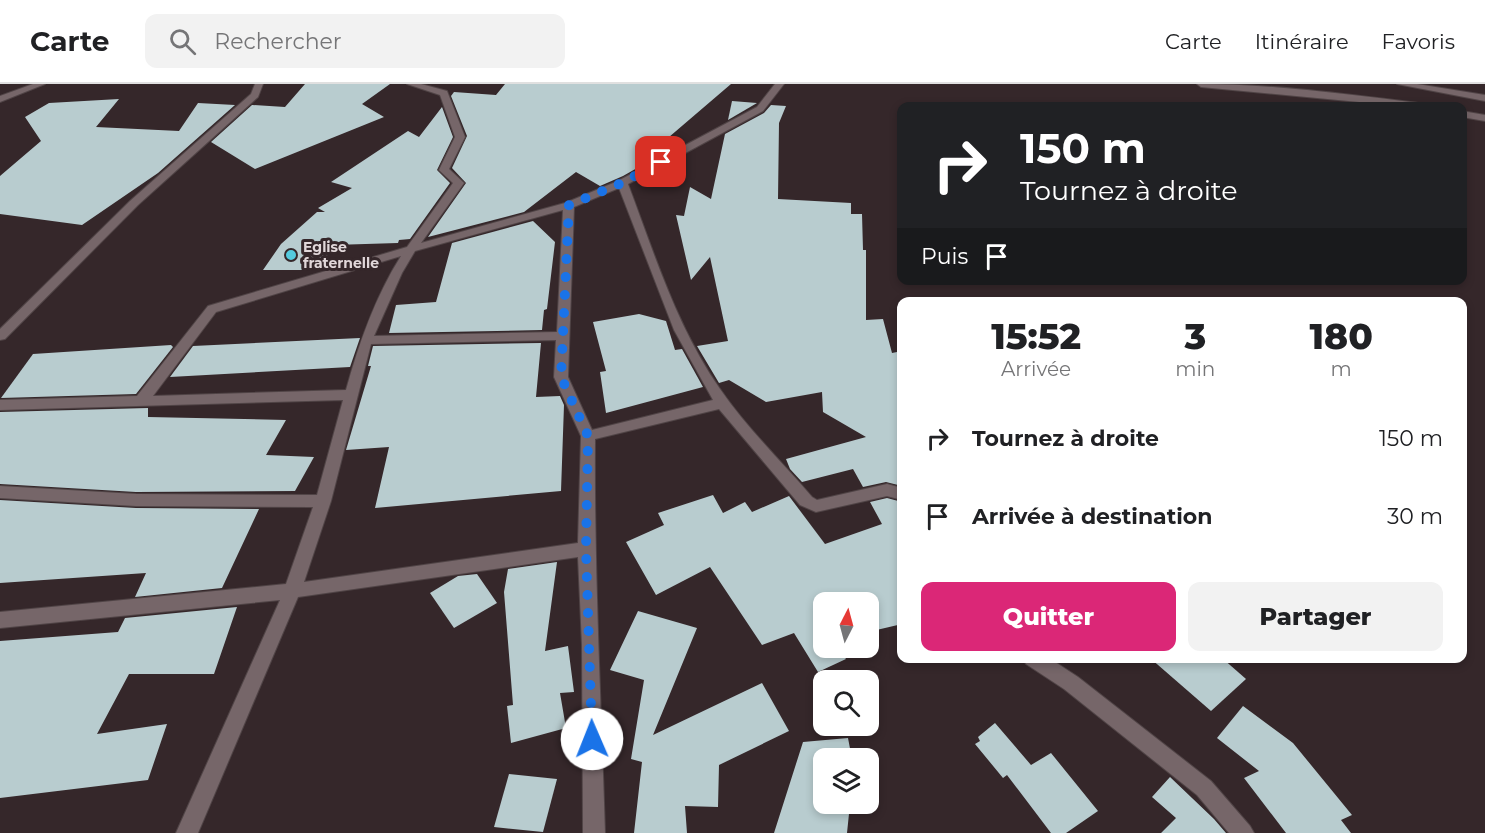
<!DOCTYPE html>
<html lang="fr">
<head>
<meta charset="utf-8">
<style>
	body { margin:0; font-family:Montserrat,sans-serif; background:#f2f2f2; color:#202124; height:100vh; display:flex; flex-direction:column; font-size:22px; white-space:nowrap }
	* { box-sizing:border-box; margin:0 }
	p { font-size:20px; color:#757577 }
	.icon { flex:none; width:33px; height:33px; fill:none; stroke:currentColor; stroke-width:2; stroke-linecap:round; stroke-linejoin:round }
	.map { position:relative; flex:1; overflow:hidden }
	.drawer { position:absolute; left:897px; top:213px; width:570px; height:366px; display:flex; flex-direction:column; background:#fff; border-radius:12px; box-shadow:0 3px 9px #0003 }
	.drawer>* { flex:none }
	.guide { position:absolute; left:897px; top:18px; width:570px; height:183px; border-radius:12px; box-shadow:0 3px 9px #0003; background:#202124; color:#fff; overflow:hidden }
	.needle { width:39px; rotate:6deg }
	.fabs { position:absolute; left:813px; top:508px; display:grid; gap:12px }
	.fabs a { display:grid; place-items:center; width:66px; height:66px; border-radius:12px; background:#fff; box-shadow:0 3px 9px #0003; font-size:30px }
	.pin { position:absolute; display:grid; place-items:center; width:51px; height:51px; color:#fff; margin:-26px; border-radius:12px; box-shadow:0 3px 9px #0006 }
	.me { position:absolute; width:66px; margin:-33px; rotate:359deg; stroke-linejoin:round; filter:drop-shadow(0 0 4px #0008) }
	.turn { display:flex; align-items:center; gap:21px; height:126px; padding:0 24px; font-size:27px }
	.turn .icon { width:78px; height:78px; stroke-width:2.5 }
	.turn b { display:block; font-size:42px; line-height:51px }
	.then { display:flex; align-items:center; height:57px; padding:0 24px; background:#0003; gap:12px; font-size:22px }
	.eta { display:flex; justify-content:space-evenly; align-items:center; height:102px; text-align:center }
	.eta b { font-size:36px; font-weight:800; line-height:42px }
	.action { display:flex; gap:12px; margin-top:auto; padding:12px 24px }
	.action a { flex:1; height:69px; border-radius:12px; background:#db2777; color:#fff; font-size:24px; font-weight:800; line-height:69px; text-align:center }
	.action a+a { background:#f2f2f2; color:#202124 }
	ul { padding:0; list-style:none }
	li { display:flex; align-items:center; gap:18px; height:78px; padding:0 24px }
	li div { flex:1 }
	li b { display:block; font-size:22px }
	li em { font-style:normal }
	header { display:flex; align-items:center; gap:36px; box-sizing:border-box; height:84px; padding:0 30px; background:#fff; border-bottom:2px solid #e0e0e0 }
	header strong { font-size:28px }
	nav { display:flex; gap:33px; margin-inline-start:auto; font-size:21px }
	.search { width:420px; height:54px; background:#f2f2f2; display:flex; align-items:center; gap:15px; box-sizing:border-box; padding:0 21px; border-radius:12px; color:#757577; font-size:22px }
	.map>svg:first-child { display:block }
	.building { fill:#b8cccf }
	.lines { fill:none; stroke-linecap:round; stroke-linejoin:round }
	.street-casing { stroke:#504446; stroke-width:2 }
	.street { fill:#766669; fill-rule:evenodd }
	.route { stroke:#1a73e8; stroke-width:10; stroke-dasharray:0 18 }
	.poi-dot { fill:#54cade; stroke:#35272a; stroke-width:2 }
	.labels { text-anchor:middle; stroke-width:6; stroke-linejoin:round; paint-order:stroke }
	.far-poi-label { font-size:14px; font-weight:bold; fill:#e1d7d9; stroke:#35272a; text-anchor:start }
</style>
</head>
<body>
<header>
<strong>Carte</strong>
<div class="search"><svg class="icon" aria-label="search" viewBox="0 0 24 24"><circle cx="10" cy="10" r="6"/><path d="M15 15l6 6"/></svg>Rechercher</div>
<nav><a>Carte</a><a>Itinéraire</a><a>Favoris</a></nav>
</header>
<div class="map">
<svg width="1485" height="749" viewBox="0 0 1485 749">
	<rect width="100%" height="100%" fill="#35272a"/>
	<g class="building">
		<polygon points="305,0 390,0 362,20 384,33 255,85 211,58 252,21 285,23"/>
		<polygon points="505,0 731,0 641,77 646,79 623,92 600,102 576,88 524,128 428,153 466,99 452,84 467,52 451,12 454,8 496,11"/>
		<polygon points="119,15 96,43 179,47 198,19 235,21 158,89 82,141 0,130 0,92 41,57 25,33 49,19"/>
		<polygon points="732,17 757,19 728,36"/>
		<polygon points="771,21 786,22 779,39 778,115 851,119 851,130 862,130 863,166 866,166 866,236 883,235 892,269 897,268 902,280 902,402 886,398 863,403 853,385 802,398 790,385 786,375 866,353 823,328 822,308 766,318 729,296 719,299 697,262 728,257 710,173 691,196 676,131 684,132 690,103 711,115 725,50 764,29"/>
		<polygon points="442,23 453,53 437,86 450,99 410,155 399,156 398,159 333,161 319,186 263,186 281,160 317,128 325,128 318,124 352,104 331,98 408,47 419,53"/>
		<polygon points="533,137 555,158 547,225 544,226 542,246 389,249 396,221 436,218 452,159"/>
		<polygon points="639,230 666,237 675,266 682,265 703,303 606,329 600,288 606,287 593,238"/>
		<polygon points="360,254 350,283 170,293 193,262"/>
		<polygon points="541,259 536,313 560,312 564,321 561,407 375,424 389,363 346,366 371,282 368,282 373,262"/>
		<polygon points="171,261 173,263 136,310 1,314 33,270"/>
		<polygon points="148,324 148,333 286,336 266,371 314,373 295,407 136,408 0,400 0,328"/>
		<polygon points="713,411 723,429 745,418 752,428 789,412 825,460 882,440 870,418 887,414 902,418 902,540 868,548 868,519 824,519 824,564 838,564 846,575 818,588 794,549 762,561 710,483 656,511 626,458 664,441 658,429"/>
		<polygon points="0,416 136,424 259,425 222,504 135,513 146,489 0,499"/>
		<polygon points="557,478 545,567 568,562 574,608 560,609 566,644 511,659 507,622 513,621 504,508 508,485"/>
		<polygon points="477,490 497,519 454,544 430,509 458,492"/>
		<polygon points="237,523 214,590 129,590 97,650 167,640 148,696 0,714 0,557 118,548 125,534"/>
		<polygon points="638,527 697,544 653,651 762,599 789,647 719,681 718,723 685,722 687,749 634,749 642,678 631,675 644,596 610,586"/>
		<polygon points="1150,574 1222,574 1246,595 1211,627"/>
		<polygon points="1243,622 1293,659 1352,731 1341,736 1351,749 1286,749 1244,694 1259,687 1217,654"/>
		<polygon points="995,639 1031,681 1051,669 1098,727 1066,749 1051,749 1007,691 1003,694 975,660 980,657 978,653"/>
		<polygon points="848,654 852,675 824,675 824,720 850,720 847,749 774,749 803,658"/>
		<polygon points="509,690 557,695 543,748 494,743"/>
		<polygon points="1170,693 1214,735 1226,749 1161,749 1176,734 1152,713"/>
	</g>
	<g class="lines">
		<defs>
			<g id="street">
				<polygon points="33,0 45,0 0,18 0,12"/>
				<polygon points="255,0 263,0 258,13 138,121 5,255 0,256 0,245 130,117 251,10"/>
				<path d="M407 0H421L447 7 465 53 449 85 464 99 421 159 565 119 618 97 757 23 775 0H784L763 27 628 100C654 169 677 244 720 305 746 343 781 377 812 413L817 416 887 400 902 404V416L887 412 816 428 800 421 719 325 595 355C594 487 601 618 605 749H583L582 561 578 473 298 513 198 749H176L280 516 0 544V528L286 500 313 423 136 422 0 414V402L136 410 317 411 343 316 0 326V316L137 312 208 222 407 163 453 99 439 86 455 53 440 11ZM619 104 674 246 713 316 592 346 568 293 574 123ZM563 126 557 248 374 252 402 189 415 167ZM401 172C375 213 359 259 346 306L153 312 216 228ZM556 256 554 293 581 352 578 459 304 498 331 417 371 260Z"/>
				<path d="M1197 0C1271 0 1345 10 1418 19L1423 22H1401L1201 3Z"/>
				<polygon points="1397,0 1417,0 1485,11 1485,17"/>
				<polygon points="1462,27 1485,31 1485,37 1462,33"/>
				<polygon points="1023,574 1049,574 1078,593 1211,697 1250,742 1254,749 1229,749 1197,711 1064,605 1026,580"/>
			</g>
		</defs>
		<use href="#street" class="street-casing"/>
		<use href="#street" class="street"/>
	</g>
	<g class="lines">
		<polyline class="route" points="592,655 586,465 588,352 561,293 569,121 622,99 661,78"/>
	</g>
	<circle class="poi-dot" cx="291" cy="171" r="6"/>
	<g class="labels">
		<g class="far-poi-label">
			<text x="303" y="168">Eglise<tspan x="303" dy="16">fraternelle</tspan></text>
		</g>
	</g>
</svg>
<div class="fabs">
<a><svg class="needle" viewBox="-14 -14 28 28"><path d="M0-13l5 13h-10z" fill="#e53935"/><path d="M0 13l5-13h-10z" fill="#757577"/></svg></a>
<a><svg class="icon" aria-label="search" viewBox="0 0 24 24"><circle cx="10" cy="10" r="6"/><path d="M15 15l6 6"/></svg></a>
<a><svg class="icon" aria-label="layers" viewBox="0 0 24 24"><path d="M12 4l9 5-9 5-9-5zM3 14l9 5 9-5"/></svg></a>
</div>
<div class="pin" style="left:661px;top:78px;background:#d93025"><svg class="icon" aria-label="arrive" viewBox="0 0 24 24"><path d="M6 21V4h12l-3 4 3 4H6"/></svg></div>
<svg class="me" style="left:592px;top:655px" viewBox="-20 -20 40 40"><circle r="19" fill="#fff"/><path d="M0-13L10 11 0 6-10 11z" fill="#1a73e8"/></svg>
<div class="guide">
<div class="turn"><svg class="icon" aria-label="right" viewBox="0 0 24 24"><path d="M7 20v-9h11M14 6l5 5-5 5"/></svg><div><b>150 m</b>Tournez à droite</div></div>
<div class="then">Puis<svg class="icon" aria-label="arrive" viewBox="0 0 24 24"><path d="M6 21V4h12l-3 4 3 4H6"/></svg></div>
</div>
<section class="drawer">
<div class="eta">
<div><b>15:52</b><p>Arrivée</p></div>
<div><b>3</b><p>min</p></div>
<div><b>180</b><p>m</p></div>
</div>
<ul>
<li><svg class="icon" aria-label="right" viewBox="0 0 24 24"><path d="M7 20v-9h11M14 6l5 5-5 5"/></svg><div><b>Tournez à droite</b></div><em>150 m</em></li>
<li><svg class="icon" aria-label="arrive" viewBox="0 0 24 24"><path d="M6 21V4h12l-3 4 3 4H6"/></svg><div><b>Arrivée à destination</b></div><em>30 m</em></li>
</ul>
<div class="action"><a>Quitter</a><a>Partager</a></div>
</section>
</div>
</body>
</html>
